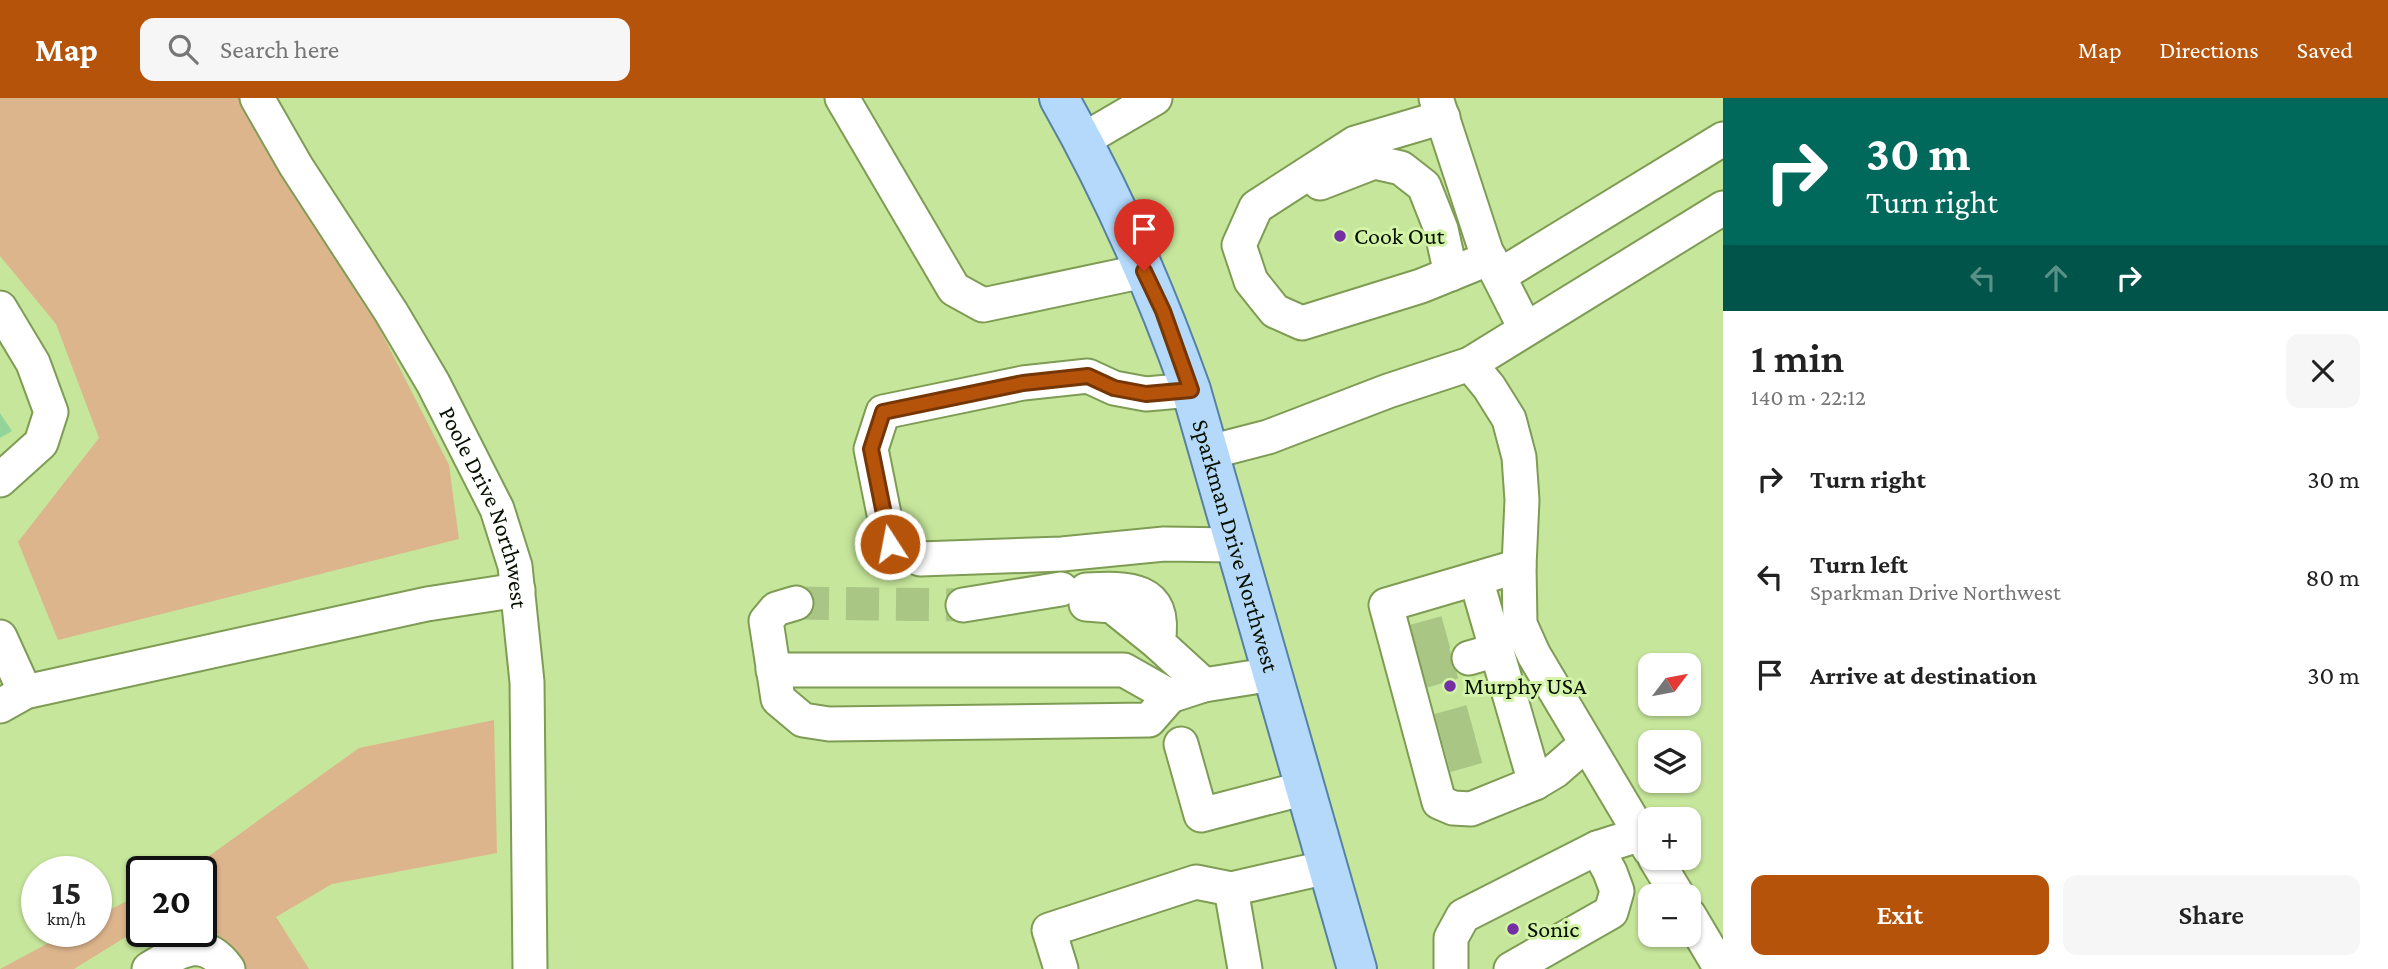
<!DOCTYPE html>
<html lang="en">
<head>
<meta charset="utf-8">
<style>
	body { margin:0; font-family:"Crimson Pro",serif; background:#f6f6f6; color:#222; height:100vh; display:flex; flex-direction:column; font-size:26px; white-space:nowrap }
	* { box-sizing:border-box; margin:0 }
	p { font-size:23px; color:#767676 }
	.icon { flex:none; width:38px; height:38px; fill:none; stroke:currentColor; stroke-width:2; stroke-linecap:round; stroke-linejoin:round }
	.map { position:relative; flex:1; overflow:hidden }
	.side { display:flex; flex-direction:column; background:#fff; width:665px }
	.side>* { flex:none }
	.top-card { background:#00695c; color:#fff; overflow:hidden }
	.needle { width:46px; rotate:58deg }
	.fabs { position:absolute; left:1638px; top:555px; display:grid; gap:14px }
	.fabs a { display:grid; place-items:center; width:63px; height:63px; border-radius:14px; background:#fff; box-shadow:0 2px 5px #0004; font-size:35px }
	.speed { position:absolute; left:21px; top:758px; display:flex; gap:14px; font-size:35px; font-weight:700; text-align:center }
	.speed>* { display:grid; place-content:center; width:91px; height:91px; border-radius:50%; background:#fff; box-shadow:0 2px 5px #0004; line-height:1 }
	.speed small { font-size:18px; font-weight:400 }
	.speed .limit { border:4px solid #111; border-radius:10px; background:#fff; color:#111 }
	.pin { position:absolute; display:grid; place-items:center; width:60px; height:60px; color:#fff; margin:-72px -30px; border-radius:50% 50% 50% 0; rotate:-45deg; box-shadow:0 0 7px #0007 }
	.pin .icon { rotate:45deg }
	.me { position:absolute; width:77px; margin:-38px; rotate:349deg; stroke-linejoin:round; filter:drop-shadow(0 0 5px #0008) }
	.turn { display:flex; align-items:center; gap:24px; height:147px; padding:0 28px; font-size:32px }
	.turn .icon { width:91px; height:91px; stroke-width:2.5 }
	.turn b { display:block; font-size:49px; line-height:60px }
	.lanes { display:flex; align-items:center; height:66px; padding:0 28px; background:#0003; justify-content:center; gap:35px; direction:ltr }
	.lanes .off { opacity:.35 }
	.round { display:grid; place-items:center; flex:none; width:74px; height:74px; border-radius:14px; background:#f6f6f6 }
	.summary { display:flex; align-items:center; justify-content:space-between; height:119px; padding:0 28px }
	h1 { font-size:42px; font-weight:600; line-height:52px }
	.primary-button { display:flex; gap:14px; margin-top:auto; padding:14px 28px }
	.primary-button a { flex:1; height:80px; border-radius:14px; background:#b45309; color:#fff; font-size:28px; font-weight:600; line-height:80px; text-align:center }
	.primary-button a+a { background:#f6f6f6; color:#222 }
	ul { padding:0; list-style:none }
	li { display:flex; align-items:center; gap:21px; height:98px; padding:0 28px }
	li div { flex:1 }
	li b { display:block; font-size:26px }
	li em { font-style:normal }
	header { display:flex; align-items:center; gap:42px; box-sizing:border-box; height:98px; padding:0 35px; background:#b45309; color:#fff }
	header strong { font-size:33px }
	nav { display:flex; gap:38px; margin-inline-start:auto; font-size:24px }
	.search { width:490px; height:63px; background:#f6f6f6; display:flex; align-items:center; gap:18px; box-sizing:border-box; padding:0 24px; border-radius:14px; color:#767676; font-size:26px }
	main { display:flex; flex:1; min-height:0 }
	.map>svg:first-child { display:block }
	.green { fill:#ddb58c }
	.building { fill:#93d49a }
	.lines { fill:none; stroke-linecap:round; stroke-linejoin:round }
	.minor-tunnel { stroke:#a9c684; stroke-width:33; stroke-dasharray:33 17; stroke-linecap:butt }
	.minor-casing { stroke:#7e9c54; stroke-width:37 }
	.major-casing { stroke:#5782a2; stroke-width:42 }
	.minor { stroke:#fff; stroke-width:33 }
	.major { stroke:#b4d9fb; stroke-width:38 }
	.route-casing { stroke:#753606; stroke-width:18 }
	.route { stroke:#b45309; stroke-width:12 }
	.poi-dot { fill:#732fa3; stroke:#d3f3a7; stroke-width:2.5 }
	.labels { text-anchor:middle; stroke-width:6; stroke-linejoin:round; paint-order:stroke }
	.poi-label { font-size:24px; fill:#071000; stroke:#d3f3a7; text-anchor:start }
	.street-label { font-size:24px; fill:#071000; stroke:#d3f3a7 }
</style>
</head>
<body>
<header>
<strong>Map</strong>
<div class="search"><svg class="icon" aria-label="search" viewBox="0 0 24 24"><circle cx="10" cy="10" r="6"/><path d="M15 15l6 6"/></svg>Search here</div>
<nav><a>Map</a><a>Directions</a><a>Saved</a></nav>
</header>
<main>
<div class="map">
<svg width="1723" height="871" viewBox="0 0 1723 871">
	<rect width="100%" height="100%" fill="#c6e69b"/>
	<g class="green">
		<polygon points="0,0 245,0 345,163 449,367 459,441 58,542 18,444 99,340 56,226 0,158"/>
		<polygon points="494,622 497,755 332,786 276,819 309,871 243,871 201,813 201,774 182,774 202,763 359,650"/>
		<polygon points="142,795 142,829 74,871 0,871 71,833 96,833 96,819"/>
	</g>
	<polygon class="building" points="0,315 12,333 0,340"/>
	<g class="lines">
		<g class="minor-tunnel">
			<polyline points="796,505 963,507"/>
			<polyline points="1414,543 1461,530"/>
			<polyline points="1422,574 1469,560"/>
			<polyline points="1439,632 1486,619"/>
			<polyline points="1446,658 1493,645"/>
		</g>
		<defs>
			<g id="minor">
				<path id="s1" d="M257 0 296 68 391 214 433 285 497 411 515 468 527 584 530 871"/>
				<polyline points="842,0 954,191 983,207 1144,173"/>
				<polyline points="1436,0 1486,153 1525,230"/>
				<polyline points="1443,19 1355,45 1256,109 1239,147 1251,183 1275,213 1302,225 1421,188 1490,160"/>
				<polyline points="1083,42 1155,0"/>
				<polyline points="1320,85 1374,64 1401,70 1424,88 1441,131 1451,176"/>
				<polyline points="1499,178 1723,41"/>
				<polyline points="0,210 33,265 51,314 41,345 0,382"/>
				<polyline points="1470,266 1489,289 1509,321 1519,359 1522,402 1519,468 1520,526 1534,557 1650,752"/>
				<polyline points="1191,292 1146,296 1114,290 1088,278 1023,285 883,314 871,351 890,446 920,461 1062,456 1164,446 1236,447"/>
				<polyline points="1210,354 1268,339 1388,293 1470,266 1723,110"/>
				<polyline points="1519,468 1386,507 1439,704 1453,710 1471,711 1535,685 1555,673 1586,646"/>
				<polyline points="1476,481 1535,685"/>
				<path d="M1086 492C1127 490 1168 488 1158 545L1204 587"/>
				<polyline points="796,505 776,511 766,523 778,601 803,622 829,626 1149,622 1170,598"/>
				<polyline points="1086,506 1112,508 1158,545"/>
				<polyline points="963,507 1061,491"/>
				<polyline points="0,539 25,594"/>
				<polyline points="1469,560 1497,552"/>
				<polyline points="773,572 1124,572 1170,598 1204,587 1273,576"/>
				<polyline points="0,608 25,594 427,506 518,492"/>
				<polyline points="1181,646 1201,717 1305,690"/>
				<polyline points="1655,760 1678,798"/>
				<polyline points="1231,791 1245,871"/>
				<polyline points="1689,817 1721,871"/>
				<path d="M149 871C179 853 203 836 228 871"/>
				<polyline points="1061,871 1049,832 1196,784 1231,791 1328,769"/>
				<polyline points="1451,871 1451,840 1463,818 1597,750 1641,736"/>
				<polyline points="1511,871 1611,814 1617,793 1610,774 1597,750"/>
			</g>
			<g id="major">
				<path id="s2" d="M1059 0C1112 93 1155 191 1191 292L1357 871"/>
			</g>
		</defs>
		<use href="#minor" class="minor-casing"/>
		<use href="#major" class="major-casing"/>
		<use href="#minor" class="minor"/>
		<use href="#major" class="major"/>
	</g>
	<g class="lines">
		<defs>
			<polyline id="route" points="890,446 871,351 883,314 1023,285 1088,278 1114,290 1146,296 1191,292 1163,213 1144,173"/>
		</defs>
		<use href="#route" class="route-casing"/>
		<use href="#route" class="route"/>
	</g>
	<g class="poi-dot">
		<circle cx="1340" cy="138" r="7"/>
		<circle cx="1450" cy="588" r="7"/>
		<circle cx="1513" cy="831" r="7"/>
	</g>
	<g class="labels">
		<g class="poi-label">
			<text x="1354" y="146">Cook Out</text>
			<text x="1464" y="596">Murphy USA</text>
			<text x="1527" y="839">Sonic</text>
		</g>
		<g class="street-label">
			<text dy="8" stroke="none"><textPath href="#s1" startOffset="471">Poole Drive Northwest</textPath></text>
			<text dy="8" stroke="none"><textPath href="#s2" startOffset="483">Sparkman Drive Northwest</textPath></text>
		</g>
	</g>
</svg>
<div class="fabs">
<a><svg class="needle" viewBox="-14 -14 28 28"><path d="M0-13l5 13h-10z" fill="#e53935"/><path d="M0 13l5-13h-10z" fill="#767676"/></svg></a>
<a><svg class="icon" aria-label="layers" viewBox="0 0 24 24"><path d="M12 4l9 5-9 5-9-5zM3 14l9 5 9-5"/></svg></a>
<a>+</a>
<a>−</a>
</div>
<div class="speed"><div>15<small>km/h</small></div><div class="limit">20</div></div>
<div class="pin" style="left:1144px;top:173px;background:#d93025"><svg class="icon" aria-label="arrive" viewBox="0 0 24 24"><path d="M6 21V4h12l-3 4 3 4H6"/></svg></div>
<svg class="me" style="left:890px;top:446px" viewBox="-20 -20 40 40"><circle r="17" fill="#b45309" stroke="#fff" stroke-width="3"/><path d="M0-11L8 9 0 5-8 9z" fill="#fff"/></svg>
</div>
<section class="side">
<div class="top-card">
<div class="turn"><svg class="icon" aria-label="right" viewBox="0 0 24 24"><path d="M7 20v-9h11M14 6l5 5-5 5"/></svg><div><b>30 m</b>Turn right</div></div>
<div class="lanes"><svg class="icon off" aria-label="left" viewBox="0 0 24 24"><path d="M17 20v-9H6M10 6l-5 5 5 5"/></svg><svg class="icon off" aria-label="ahead" viewBox="0 0 24 24"><path d="M12 20V5M6 11l6-6 6 6"/></svg><svg class="icon" aria-label="right" viewBox="0 0 24 24"><path d="M7 20v-9h11M14 6l5 5-5 5"/></svg></div>
</div>
<div class="summary"><div><h1>1 min</h1><p>140 m · 22:12</p></div><a class="round"><svg class="icon" aria-label="close" viewBox="0 0 24 24"><path d="M6 6l12 12M18 6L6 18"/></svg></a></div>
<ul>
<li><svg class="icon" aria-label="right" viewBox="0 0 24 24"><path d="M7 20v-9h11M14 6l5 5-5 5"/></svg><div><b>Turn right</b></div><em>30 m</em></li>
<li><svg class="icon" aria-label="left" viewBox="0 0 24 24"><path d="M17 20v-9H6M10 6l-5 5 5 5"/></svg><div><b>Turn left</b><p>Sparkman Drive Northwest</p></div><em>80 m</em></li>
<li><svg class="icon" aria-label="arrive" viewBox="0 0 24 24"><path d="M6 21V4h12l-3 4 3 4H6"/></svg><div><b>Arrive at destination</b></div><em>30 m</em></li>
</ul>
<div class="primary-button"><a>Exit</a><a>Share</a></div>
</section>
</main>
</body>
</html>
